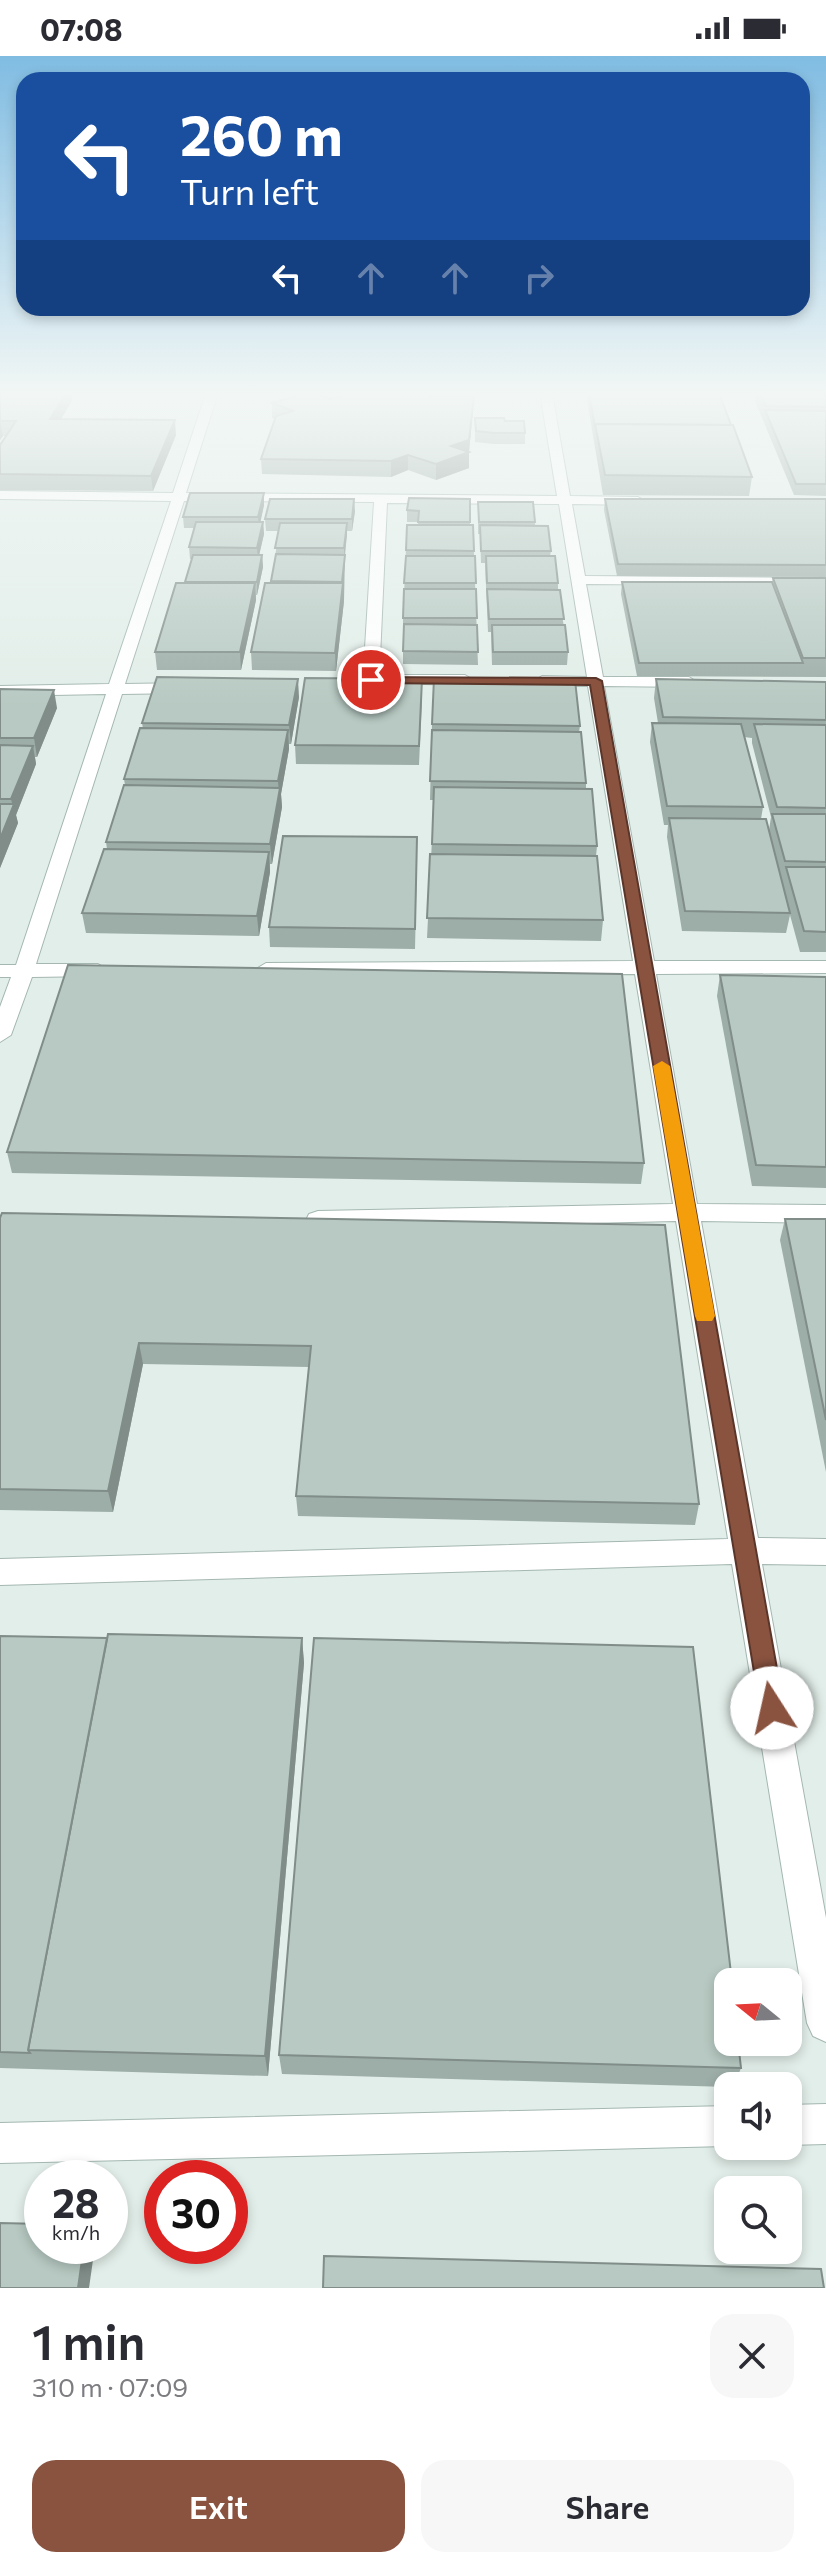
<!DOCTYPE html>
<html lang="en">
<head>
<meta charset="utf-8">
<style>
	body { margin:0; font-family:Commissioner,sans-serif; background:#f7f7f7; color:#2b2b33; height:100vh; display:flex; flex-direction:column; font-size:30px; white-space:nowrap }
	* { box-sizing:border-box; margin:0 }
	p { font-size:26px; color:#7c7c81 }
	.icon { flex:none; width:44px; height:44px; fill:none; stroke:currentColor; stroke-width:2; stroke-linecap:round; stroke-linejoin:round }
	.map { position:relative; height:2232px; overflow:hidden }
	.sheet { display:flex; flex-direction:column; background:#fff; flex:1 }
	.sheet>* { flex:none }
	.guide { position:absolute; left:16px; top:16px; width:794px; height:244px; border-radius:24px; box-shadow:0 4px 12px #0003; background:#1a4fa0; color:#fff; overflow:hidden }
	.needle { width:52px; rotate:288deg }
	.tools { position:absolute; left:714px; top:1912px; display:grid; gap:16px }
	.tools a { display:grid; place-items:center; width:88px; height:88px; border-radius:16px; background:#fff; box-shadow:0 4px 12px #0003; font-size:40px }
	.speed { position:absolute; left:24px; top:2104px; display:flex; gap:16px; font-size:40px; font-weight:700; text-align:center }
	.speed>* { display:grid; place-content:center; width:104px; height:104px; border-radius:50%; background:#fff; box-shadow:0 4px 12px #0003; line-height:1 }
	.speed small { font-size:20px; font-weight:400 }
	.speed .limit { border:12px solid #d22; background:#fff; color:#111 }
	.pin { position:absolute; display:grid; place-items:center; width:68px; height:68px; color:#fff; margin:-34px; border:4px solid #fff; border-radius:50%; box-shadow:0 2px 8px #0007 }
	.me { position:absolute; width:88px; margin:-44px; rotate:350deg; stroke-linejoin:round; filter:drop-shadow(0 0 6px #0008) }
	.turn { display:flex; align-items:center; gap:28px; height:168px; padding:0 32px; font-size:36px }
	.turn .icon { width:104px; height:104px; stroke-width:2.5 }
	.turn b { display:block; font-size:56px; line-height:68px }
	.lanes { display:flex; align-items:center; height:76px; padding:0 32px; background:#0003; justify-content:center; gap:40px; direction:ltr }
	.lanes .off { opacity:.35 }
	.round { display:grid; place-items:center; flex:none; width:84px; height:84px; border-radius:24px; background:#f7f7f7 }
	.summary { display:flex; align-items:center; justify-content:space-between; height:136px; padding:0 32px }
	h1 { font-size:48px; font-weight:600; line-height:60px }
	.action { display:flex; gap:16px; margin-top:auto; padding:16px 32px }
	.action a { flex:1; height:92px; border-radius:24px; background:#8a5340; color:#fff; font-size:32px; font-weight:600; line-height:92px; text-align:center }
	.action a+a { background:#f7f7f7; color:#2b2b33 }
	.status { display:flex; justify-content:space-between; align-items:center; height:56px; padding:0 40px; background:#fff; direction:ltr }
	.status svg { height:22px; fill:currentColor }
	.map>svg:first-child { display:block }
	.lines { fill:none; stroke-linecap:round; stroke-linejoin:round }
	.minor-casing { stroke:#a4b7b1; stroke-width:2 }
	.minor { fill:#fff; fill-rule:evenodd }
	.wall { fill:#9dada7; fill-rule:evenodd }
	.shaded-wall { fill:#808d88 }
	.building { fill:#b7c9c2; stroke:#808d88; stroke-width:2 }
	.route { fill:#8a5340; stroke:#5a362a; stroke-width:2 }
	.slow { fill:#f59e0b }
</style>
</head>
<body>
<div class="status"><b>07:08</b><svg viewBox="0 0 49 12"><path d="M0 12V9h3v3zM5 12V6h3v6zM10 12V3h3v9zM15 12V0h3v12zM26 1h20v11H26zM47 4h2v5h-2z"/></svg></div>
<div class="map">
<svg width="826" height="2232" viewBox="0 0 826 2232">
	<rect width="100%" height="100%" fill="#e2eee9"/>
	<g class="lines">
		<defs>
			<g id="minor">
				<polygon points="206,337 218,337 186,437 557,440 540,337 552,337 570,440 638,441 645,445 638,449 572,448 585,520 826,522 826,530 586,528 603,621 689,621 697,626 689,631 604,630 654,905 826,905 826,917 656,918 697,1148 826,1149 826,1167 701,1165 758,1482 826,1483 826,1509 762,1508 826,1862 826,1986 813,1980 807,1967 732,1508 0,1529 0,1503 728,1483 676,1165 318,1173 309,1170 306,1164 309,1158 318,1155 673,1148 635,918 266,919 256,913 266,907 633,905 588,630 542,630 534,625 542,620 587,621 559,448 387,447 379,624 371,629 363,624 374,446 184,445 125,628 186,627 194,632 186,637 122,638 36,908 98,908 108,914 98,920 32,921 11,979 0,986 0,951 11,921 0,921 0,909 16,909 106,638 0,640 0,630 109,628 171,445 0,443 0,435 173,437"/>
				<polygon points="390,619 465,619 473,624 465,629 384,627 384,621"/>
				<polygon points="826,2048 826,2088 788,2089 788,2049"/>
				<polygon points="728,2050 728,2090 0,2107 0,2067"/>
			</g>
		</defs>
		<use href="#minor" class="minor-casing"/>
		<use href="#minor" class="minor"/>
	</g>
	<g class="wall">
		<polygon points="0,337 72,344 61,363 176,379 153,435 0,434 0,389 6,380 3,380 0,384"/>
		<polygon points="587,337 719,337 752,421 749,440 603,439 587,344"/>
		<polygon points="756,337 826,337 826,440 794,439 755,345"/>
		<polygon points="330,343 473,354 469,396 469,412 436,424 408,414 391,421 262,418 261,403 275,363 272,362 272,347"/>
		<polygon points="475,362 505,365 525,377 525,388 494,388 475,386"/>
		<polygon points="264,437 264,449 260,466 263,466 264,478 259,499 262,499 263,511 257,539 256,539 256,544 241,614 157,614 155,596 185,527 192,503 190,503 189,491 195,472 184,472 183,461"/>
		<polygon points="470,443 470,469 473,469 478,609 403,608 403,562 407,469 418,469 418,466 407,466 407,454"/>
		<polygon points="605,443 826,443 826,521 617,520 604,454"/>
		<polygon points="478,446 535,466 535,470 551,495 550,500 558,527 558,534 568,596 567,609 492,609 491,576 488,576 485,507 481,507 480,478 478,478"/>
		<polygon points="355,455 352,475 347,475 343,530 344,545 336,615 252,614 251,596 271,527 279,475 266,475 265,463"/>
		<polygon points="773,522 826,522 826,621 637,620 621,538 622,526 772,526"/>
		<path d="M656 623 826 626V896H800L790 859 786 877 682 875 667 781 668 769H664L650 686 652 667H658L654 642ZM744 681 752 682V687L771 761 769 774 761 763 763 751Z"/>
		<polygon points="0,633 57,652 37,701 35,701 36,708 16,759 18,767 0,812"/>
		<polygon points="299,641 291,688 289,688 289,693 281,738 282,751 272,808 270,808 270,816 259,880 86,877 82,857 107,793 106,786 125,729 124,723 143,673 142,667"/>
		<polygon points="422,642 419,709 296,708 295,689"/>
		<polygon points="432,668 580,670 579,676 586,727 586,733 597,790 596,800 603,864 601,885 427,882 434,744 430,744"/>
		<polygon points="417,801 415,893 270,891 269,871"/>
		<polygon points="720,919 826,921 826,1132 752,1130 717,940"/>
		<polygon points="7,1096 644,1107 641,1128 12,1117"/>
		<polygon points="0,1162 699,1448 695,1469 298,1460 296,1440 309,1311 143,1308 113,1456 0,1454"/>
		<polygon points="785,1163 826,1163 826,1416 780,1184"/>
		<polygon points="0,1580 107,1582 302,1582 304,1607 268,2020 0,2012"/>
		<polygon points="279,1999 741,2012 734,2030 728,2031 282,2018"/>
	</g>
	<g class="shaded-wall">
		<polygon points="66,337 72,337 72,344 53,378 50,363"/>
		<polygon points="474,340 469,396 469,412 436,424 436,408"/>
		<polygon points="0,364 3,380 0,384"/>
		<polygon points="175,364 176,379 153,435 151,420"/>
		<polygon points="408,399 408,414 391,421 391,405"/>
		<polygon points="264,437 264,449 259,473 258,461"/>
		<polygon points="354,443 355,455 352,475 352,463"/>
		<polygon points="263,466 264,478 258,504 257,492"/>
		<polygon points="347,467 347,479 344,504 344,492"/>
		<polygon points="262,499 263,511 257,539 257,526"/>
		<polygon points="345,499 344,545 336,615 335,597"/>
		<polygon points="255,527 256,544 241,614 240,596"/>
		<polygon points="298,623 299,641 291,688 289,669"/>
		<polygon points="54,634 57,652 37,701 34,682"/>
		<polygon points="288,674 289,693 281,738 282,751 272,808 270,788 279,738 278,725"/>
		<polygon points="33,690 36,708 16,759 18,767 0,812 0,783 13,751 11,743"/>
		<polygon points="269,796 270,816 259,880 257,860"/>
		<polygon points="139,1287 143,1308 113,1456 108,1435"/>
		<polygon points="302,1582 304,1607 268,2020 265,2000"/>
		<polygon points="84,2190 95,2190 89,2232 78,2232"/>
	</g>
	<g class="building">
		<polygon points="0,337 66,337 50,363 175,364 151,420 0,418 0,389 16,365 0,365"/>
		<polygon points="307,337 315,337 330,343 351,337 474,340 469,384 451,390 469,396 436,408 408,399 391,405 261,403 276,360 293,355 272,347"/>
		<polygon points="589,337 719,337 731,369 595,368 595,371"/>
		<polygon points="760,337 826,337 826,351 766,350"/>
		<polygon points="765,354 826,355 826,428 796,428"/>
		<polygon points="475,362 504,362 505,365 524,365 525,377 494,377 476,375"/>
		<polygon points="595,368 733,369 752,421 605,419"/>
		<polygon points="190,437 264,437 258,461 183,461"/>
		<polygon points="409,442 470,443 470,466 418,466 419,455 407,454"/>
		<polygon points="270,443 354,443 352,463 265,463"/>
		<polygon points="605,443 826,443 826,509 618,508"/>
		<polygon points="478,446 533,446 535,466 479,466"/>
		<polygon points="196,466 263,466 257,492 189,491"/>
		<polygon points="280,467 347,467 344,492 275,492"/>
		<polygon points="407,469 473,469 474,495 406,494"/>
		<polygon points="480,469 548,470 551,495 481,495"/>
		<polygon points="276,498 345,499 342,526 271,525"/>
		<polygon points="193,499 262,499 257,526 185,526"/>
		<polygon points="406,500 475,500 476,527 404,527"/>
		<polygon points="486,500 555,500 558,527 487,527"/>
		<polygon points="773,522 826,522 826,602 803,602"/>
		<polygon points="622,526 772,526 803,607 639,607"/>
		<polygon points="176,527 255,527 240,596 155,596"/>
		<polygon points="265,527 343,527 335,597 251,596"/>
		<polygon points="404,533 476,533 477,562 403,562"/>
		<polygon points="487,533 560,534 564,563 489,563"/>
		<polygon points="404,568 477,569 478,596 403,595"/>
		<polygon points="492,569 565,569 568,596 493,596"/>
		<polygon points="157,621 298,623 289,669 142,667"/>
		<polygon points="305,622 422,623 419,690 295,689"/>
		<polygon points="434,622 575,624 580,670 432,668"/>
		<polygon points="656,623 826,626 826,664 663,661"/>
		<polygon points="0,633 54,634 34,682 0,682"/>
		<polygon points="652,667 741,668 763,751 667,750"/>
		<polygon points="754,668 826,669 826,752 777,751"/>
		<polygon points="140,672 288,674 278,725 124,723"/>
		<polygon points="432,674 581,676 586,727 430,725"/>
		<polygon points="0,689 33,690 11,743 0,743"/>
		<polygon points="124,729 280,732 270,788 106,786"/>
		<polygon points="434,731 592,733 597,790 432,788"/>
		<polygon points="0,748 14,748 0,783"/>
		<polygon points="772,758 826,758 826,806 785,805"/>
		<polygon points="669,762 766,763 790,857 685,855"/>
		<polygon points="283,780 417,781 415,873 269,871"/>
		<polygon points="104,793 269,796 257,860 82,857"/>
		<polygon points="430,798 597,800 603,864 427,862"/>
		<polygon points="786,811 826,811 826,876 804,875"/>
		<polygon points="68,909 622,918 644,1107 7,1096"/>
		<polygon points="720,919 826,921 826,1111 756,1109"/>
		<polygon points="2,1157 665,1169 699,1448 296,1440 311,1290 139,1287 108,1435 0,1433 0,1162"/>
		<polygon points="785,1163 826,1163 826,1364"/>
		<polygon points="108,1578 302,1582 265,2000 28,1994"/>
		<polygon points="0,1580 107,1582 28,1994 30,1997 0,1996"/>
		<polygon points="314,1582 693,1591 732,1926 728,1926 728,1986 738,1986 741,2012 279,1999"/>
		<polygon points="0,2167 42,2168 42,2190 84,2190 78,2232 0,2232"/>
		<polygon points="324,2200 821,2213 824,2232 323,2232"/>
	</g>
	<linearGradient id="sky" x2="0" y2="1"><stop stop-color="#80bce2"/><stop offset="0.52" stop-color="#f2f7f5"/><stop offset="1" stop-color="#f2f7f5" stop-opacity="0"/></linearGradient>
	<rect width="826" height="650" fill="url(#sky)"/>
	<polygon class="route" points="366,621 596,622 602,625 784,1652 781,1661 772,1664 763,1661 760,1652 590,629 371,627 366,626"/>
	<polygon class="slow" points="662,1005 670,1010 715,1260 712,1265 697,1265 695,1260 653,1010"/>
</svg>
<div class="tools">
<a><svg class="needle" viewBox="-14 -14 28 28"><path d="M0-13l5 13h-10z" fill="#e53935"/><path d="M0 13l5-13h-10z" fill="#7c7c81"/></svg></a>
<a><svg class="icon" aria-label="sound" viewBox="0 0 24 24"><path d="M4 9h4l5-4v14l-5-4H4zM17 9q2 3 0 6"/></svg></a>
<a><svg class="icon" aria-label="search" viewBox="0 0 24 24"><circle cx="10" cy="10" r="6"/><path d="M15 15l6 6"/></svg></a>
</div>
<div class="speed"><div>28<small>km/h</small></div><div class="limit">30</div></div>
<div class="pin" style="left:371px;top:624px;background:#d93025"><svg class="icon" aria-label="arrive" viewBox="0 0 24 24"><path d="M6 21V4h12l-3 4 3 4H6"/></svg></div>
<svg class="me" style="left:772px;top:1652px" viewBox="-20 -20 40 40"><circle r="19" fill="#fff"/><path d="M0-13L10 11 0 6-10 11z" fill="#8a5340"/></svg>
<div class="guide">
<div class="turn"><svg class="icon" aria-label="left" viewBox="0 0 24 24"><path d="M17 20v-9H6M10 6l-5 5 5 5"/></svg><div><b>260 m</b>Turn left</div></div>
<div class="lanes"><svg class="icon" aria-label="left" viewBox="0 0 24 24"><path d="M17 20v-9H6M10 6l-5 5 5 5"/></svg><svg class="icon off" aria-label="ahead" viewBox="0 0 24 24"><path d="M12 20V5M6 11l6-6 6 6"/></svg><svg class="icon off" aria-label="ahead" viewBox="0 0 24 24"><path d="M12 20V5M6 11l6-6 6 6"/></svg><svg class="icon off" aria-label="right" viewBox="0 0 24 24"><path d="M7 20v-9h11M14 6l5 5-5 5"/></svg></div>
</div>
</div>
<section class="sheet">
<div class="summary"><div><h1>1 min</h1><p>310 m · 07:09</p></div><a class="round"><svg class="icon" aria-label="close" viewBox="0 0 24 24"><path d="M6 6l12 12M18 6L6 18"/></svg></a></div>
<div class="action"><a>Exit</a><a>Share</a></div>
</section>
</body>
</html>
